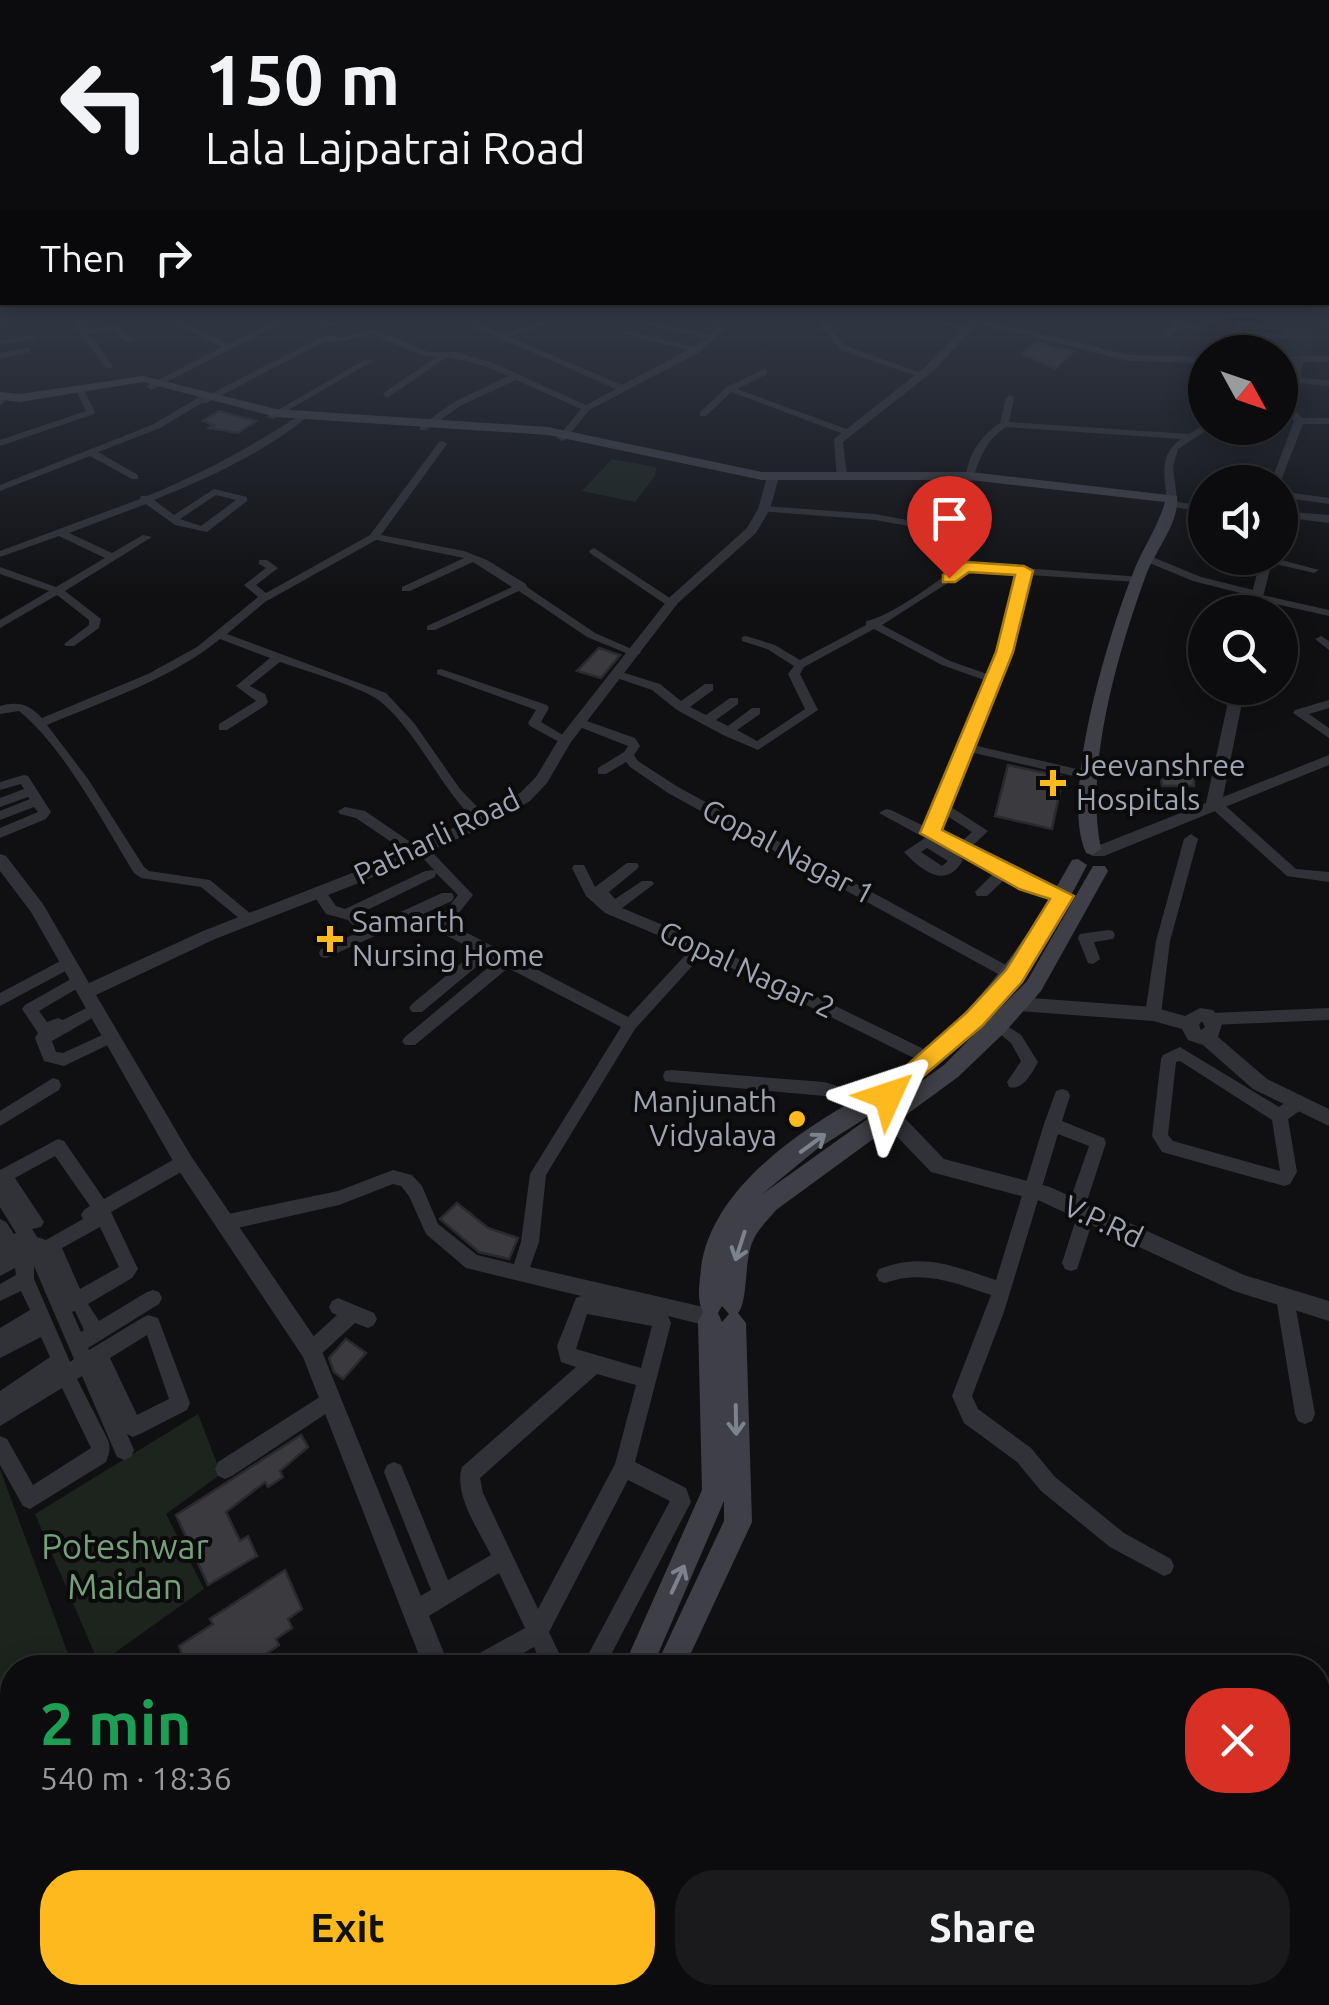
<!DOCTYPE html>
<html lang="en">
<head>
<meta charset="utf-8">
<style>
	body { margin:0; font-family:Ubuntu,sans-serif; background:#1a1a1c; color:#f1f3f6; height:100vh; display:flex; flex-direction:column; font-size:38px; white-space:nowrap }
	* { box-sizing:border-box; margin:0 }
	p { font-size:32px; color:#9a9b9e }
	.icon { flex:none; width:55px; height:55px; fill:none; stroke:currentColor; stroke-width:2; stroke-linecap:round; stroke-linejoin:round }
	.map { position:relative; flex:1; overflow:hidden }
	.drawer { position:absolute; left:0px; top:1655px; width:1330px; height:350px; display:flex; flex-direction:column; background:#0c0c0e; border-radius:40px 40px 0 0; box-shadow:0 5px 25px #0003,0 0 0 2px #2c2c2e }
	.drawer>* { flex:none }
	.banner { position:absolute; left:0px; top:0px; width:1330px; height:305px; box-shadow:0 5px 25px #0003,0 0 0 2px #2c2c2e; background:#0c0c0e; color:#f1f3f6; overflow:hidden }
	.needle { width:65px; rotate:130deg }
	.tools { position:absolute; left:1188px; top:335px; display:grid; gap:20px }
	.tools a { display:grid; place-items:center; width:110px; height:110px; border-radius:50%; background:#0c0c0e; box-shadow:0 5px 25px #0003,0 0 0 2px #2c2c2e; font-size:50px }
	.pin { position:absolute; display:grid; place-items:center; width:85px; height:85px; color:#fff; margin:-102px -42px; border-radius:50% 50% 50% 0; rotate:-45deg; box-shadow:0 0 10px #0007 }
	.pin .icon { rotate:45deg }
	.me { position:absolute; width:110px; margin:-55px; rotate:48deg; stroke-linejoin:round; filter:drop-shadow(0 0 8px #0008) }
	.turn { display:flex; align-items:center; gap:35px; height:210px; padding:0 40px; font-size:45px }
	.turn .icon { width:130px; height:130px; stroke-width:2.5 }
	.turn b { display:block; font-size:70px; line-height:85px }
	.then { display:flex; align-items:center; height:95px; padding:0 40px; background:#0003; gap:20px; font-size:38px }
	.round { display:grid; place-items:center; flex:none; width:105px; height:105px; border-radius:40px; background:#1a1a1c }
	.overview { display:flex; align-items:center; justify-content:space-between; height:170px; padding:0 40px }
	h1 { font-size:60px; font-weight:700; line-height:75px; color:#1e9e55 }
	.cta { display:flex; gap:20px; margin-top:auto; padding:20px 40px }
	.cta a { flex:1; height:115px; border-radius:40px; background:#fdb91d; color:#111; font-size:40px; font-weight:700; line-height:115px; text-align:center }
	.cta a+a { background:#1a1a1c; color:#f1f3f6 }
	.map>svg:first-child { display:block }
	.green { fill:#1c241d }
	.building { fill:#3a3a3f; stroke:#2a2a2e; stroke-width:2.5 }
	.lines { fill:none; stroke-linecap:round; stroke-linejoin:round }
	.minor { fill:#313237; fill-rule:evenodd }
	.tertiary { fill:#313237; fill-rule:evenodd }
	.secondary { fill:#3f4047; fill-rule:evenodd }
	.oneway { stroke:#7e828d }
	.route { fill:#fdb91d; stroke:#a47813; stroke-width:2.5 }
	.poi-dot { fill:#fdb91d; stroke:#0b0b0c; stroke-width:4 }
	.labels { text-anchor:middle; stroke-width:8; stroke-linejoin:round; paint-order:stroke }
	.poi-label { font-size:30px; fill:#a0a5b3; stroke:#0b0b0c; text-anchor:start }
	.street-label { font-size:30px; fill:#a0a5b3; stroke:#0b0b0c }
	.near-park-label { font-size:35px; fill:#76a07a; stroke:#0b0b0c }
</style>
</head>
<body>
<div class="map">
<svg width="1329" height="2005" viewBox="0 0 1329 2005">
	<rect width="100%" height="100%" fill="#101012"/>
	<g class="green">
		<polygon points="1294,317 1317,317 1310,355 1285,355"/>
		<polygon points="612,459 656,467 655,476 635,502 582,491"/>
		<polygon points="198,1414 221,1474 166,1514 204,1589 99,1664 35,1514"/>
		<polygon points="0,1469 73,1667 12,1668 12,1820 0,1829"/>
	</g>
	<g class="building">
		<polygon points="1036,342 1053,347 1074,351 1055,369 1022,354"/>
		<polygon points="219,411 233,415 256,421 238,433 209,428 214,425 203,421"/>
		<polygon points="599,648 620,655 601,678 577,671"/>
		<polygon points="1158,758 1194,766 1194,786 1162,786"/>
		<polygon points="1008,765 1063,777 1052,829 995,816"/>
		<polygon points="457,1203 488,1228 518,1238 509,1259 479,1252 440,1219"/>
		<polygon points="346,1339 366,1353 343,1379 334,1372 329,1358"/>
		<polygon points="301,1435 308,1447 280,1471 283,1477 268,1487 265,1482 226,1512 240,1541 248,1536 257,1556 208,1585 176,1515"/>
		<polygon points="285,1570 302,1609 288,1619 292,1628 276,1639 279,1645 246,1668 187,1668 179,1646 213,1624 210,1619"/>
	</g>
	<g class="lines">
		<g class="minor">
			<polygon points="92,317 108,317 81,323 86,329 116,325 133,340 126,342 114,330 89,334 113,366 112,368 106,368 72,322"/>
			<polygon points="161,317 171,317 229,344 279,319 286,321 151,390 147,387 148,385 222,347"/>
			<polygon points="322,317 331,317 327,321 342,326 338,328 318,324 317,322"/>
			<polygon points="452,317 462,317 502,334 556,317 567,317 509,337 622,385 688,350 624,334 624,330 694,347 706,339 638,322 638,318 710,335 716,330 710,317 718,317 724,330 700,352 589,410 565,440 562,441 557,438 581,409 516,380 460,406 426,430 420,430 420,426 454,402 508,376 485,366 447,357 387,398 383,395 384,393 436,357 424,356 371,334 344,341 325,341 207,403 202,403 160,428 98,452 138,475 138,479 132,479 90,456 0,491 0,485 154,424 204,394 210,394 324,336 344,337 374,329 428,352 456,352 491,362 586,405 616,389"/>
			<polygon points="596,317 606,317 608,319 604,321"/>
			<polygon points="814,317 822,317 846,346 927,375 920,377 840,350"/>
			<polygon points="914,317 927,317 971,329 967,331"/>
			<polygon points="1176,317 1184,317 1181,322 1200,327 1196,329 1178,326 1171,337 1165,337 1164,335"/>
			<polygon points="976,318 1129,355 1205,357 1205,363 1129,361 973,322 973,318"/>
			<path d="M1238 320 1289 327 1290 337 1286 339 1238 335 1230 352H1222ZM1243 325 1282 331V334L1241 330Z"/>
			<polygon points="34,334 38,336 37,338 0,345 0,341"/>
			<polygon points="27,348 30,348 30,352 0,359 0,353"/>
			<polygon points="1280,356 1329,356 1329,362 1303,362 1301,378 1329,380 1329,386 1300,383 1296,411 1302,418 1329,418 1329,424 1303,424 1280,483 1271,482 1294,421 1288,411 1294,362 1280,362"/>
			<polygon points="366,359 373,361 273,419 266,417"/>
			<polygon points="764,369 767,370 767,374 737,389 852,431 852,435 846,435 731,392 706,416 700,416 700,412 727,387"/>
			<polygon points="79,385 83,388 95,412 94,414 0,446 0,440 86,411 75,388"/>
			<path d="M1010 395 1014 398 1009 422 1189 434 1202 426 1210 428 1178 449 1173 466 1177 499 1172 502 1167 499C1164 476 1159 454 1181 439L1006 427C985 441 980 458 972 481H966C966 457 980 436 1000 423L1006 398Z"/>
			<polygon points="0,399 5,401 0,405"/>
			<path d="M300 415 307 417C264 453 206 479 154 500L174 515 214 489 247 497V501L207 532 175 525 146 504 69 533 112 553 143 535 152 537 65 591 101 619 99 628 74 646H66L64 644 89 625V620L57 595 0 628V620L49 591 0 574V567L56 587 105 558 59 536 0 557V551L140 499 141 496H147C201 474 251 447 300 415ZM216 495 236 500 201 526 180 519Z"/>
			<path d="M442 441 447 444 381 535 464 551 487 560 526 584 527 587 595 633 641 653 635 656 631 655 587 637 519 591 435 630H427V626L512 587 473 562 410 591H402V587L464 558 376 540 265 602 227 634 386 693 414 723 460 789 488 818 490 821 488 824H478C440 788 419 734 381 702 365 688 303 670 280 662L250 686 265 694 268 702 266 705 227 730H219V724L256 701 236 686 270 658 220 639C171 679 106 700 47 725L88 779 144 867 149 871 210 880 258 920 251 925 246 924 201 887 141 878 134 873C104 824 62 745 19 711L0 714V706C18 701 29 704 42 718L148 674 197 647 258 597 244 585 266 568 259 564V560H267L278 568 256 585 266 593 370 535 439 442Z"/>
			<polygon points="1280,491 1329,498 1329,504 1280,497"/>
			<path d="M764 506 875 514 955 529 964 536 971 564 1141 577 1142 579 1137 582 1029 575 1011 652 973 745 1090 772V778L1086 779 970 752 948 805 988 831 969 849 1031 880 1068 892 1070 896 1068 900H1058L1005 879 987 896H977L975 892 994 873 956 854 963 860C946 890 922 871 904 852L925 838 879 813 886 809 891 810 926 827 987 681 942 665 874 629 804 667 800 674 818 710 758 750 723 735 677 710 652 690 611 676V672L615 670 660 684 681 701 705 684H713V690L690 707 706 715 730 698H738V704L716 720 728 726 752 708H760V714L737 730 757 741 805 709 788 674 794 666 767 649 742 641V637L746 636 775 645 800 660 866 625V621C889 618 938 580 960 566L954 537 948 533 875 520 760 511V507ZM968 570 1019 574 999 652 990 675 950 661 882 625ZM944 814 972 832 959 844 937 833ZM927 848 948 861 942 866 921 852Z"/>
			<polygon points="594,548 676,602 676,606 668,606 590,553 589,551"/>
			<polygon points="1142,556 1150,556 1201,577 1261,592 1262,595 1329,610 1329,616 1253,599 1252,596 1193,581 1142,560"/>
			<polygon points="1263,558 1274,558 1319,570 1314,573 1263,561"/>
			<polygon points="1321,636 1329,641 1329,650 1315,639"/>
			<polygon points="441,669 547,705 549,708 541,722 571,740 569,743 561,743 530,726 528,723 536,710 437,674 437,670"/>
			<polygon points="1329,700 1329,708 1309,714 1329,728 1329,738 1293,713 1295,710"/>
			<polygon points="581,719 635,738 640,746 634,755 638,761 678,787 1019,972 1021,976 1019,980 1009,980 668,793 630,767 626,762 606,774 598,774 598,768 624,752 628,746 577,726 577,720"/>
			<polygon points="24,775 28,776 51,812 46,819 0,838 0,828 38,812 34,807 0,820 0,811 30,799 28,797 0,807 0,798 24,789 21,784 0,790 0,782"/>
			<polygon points="1214,799 1219,800 1296,869 1329,872 1329,882 1287,876 1209,806 1208,803"/>
			<polygon points="345,807 365,811 419,848 421,851 419,854 409,854 356,818 340,814 338,811"/>
			<polygon points="1191,834 1198,839 1170,941 1161,1014 1158,1018 1148,1018 1145,1014 1156,941 1184,839"/>
			<path d="M428 851 433 853 473 895 450 924 628 1017 691 949 605 913 586 896 572 868 574 865H584L595 887 627 863H637L639 866 637 869 609 892 615 899 642 881H652L654 884 622 908 706 943 936 1055 938 1059 936 1063H924L703 954 635 1029 546 1175 539 1242 530 1267 708 1308 714 1311 717 1317 714 1323 708 1326 668 1316 671 1323 635 1462 686 1488 691 1502 604 1668H581L670 1501 628 1480 549 1632 566 1668H543L534 1647 497 1668H464L467 1660 525 1628 499 1573 424 1619 416 1622 408 1619 405 1611 408 1603 431 1590 384 1472 387 1465 394 1462 401 1465 448 1580 491 1555C479 1531 453 1494 462 1467L576 1367 561 1362 557 1346 576 1298 581 1296 466 1268 426 1234 409 1196 401 1186 393 1184 339 1205 228 1230 222 1227 219 1222 222 1217 228 1214 338 1191 393 1170 412 1175 422 1186 438 1224 477 1255 514 1264 521 1242 530 1174 621 1027 508 968 415 1045H405L402 1041 405 1037 496 961 488 957 422 1012H412L409 1008 412 1004 476 951 436 930 434 926 458 895 436 873 435 877 359 914 370 926 442 893H452L454 897 452 901 326 958 321 957 319 953 321 949 359 932 348 920 326 914 312 893 314 889H324L336 906 345 909 425 871 434 870 421 856ZM587 1314 652 1326 641 1368 576 1349ZM597 1374 636 1385 615 1464 538 1609 483 1493 480 1478Z"/>
			<polygon points="1108,930 1113,931 1115,935 1113,939 1094,942 1100,959 1093,964 1088,963 1078,938 1080,934"/>
			<polygon points="68,957 73,959 75,963 73,967 0,1006 0,993"/>
			<polygon points="78,975 85,981 83,985 39,1011 47,1022 58,1018 63,1020 94,1004 99,1006 102,1010 99,1014 52,1041 56,1052 63,1053 111,1031 116,1033 119,1037 116,1041 64,1066 44,1061 35,1038 38,1033 22,1009 25,1005"/>
			<polygon points="1329,1008 1329,1020 1210,1025 1205,1023 1202,1019 1205,1015 1210,1013"/>
			<path d="M998 1020 1021 1035 1038 1062C1032 1073 1023 1091 1009 1087L1007 1082 1021 1061 1011 1043 990 1026 993 1022Z"/>
			<path d="M1180 1047 1279 1107C1287 1102 1294 1095 1304 1098L1306 1103 1304 1108 1288 1119 1297 1172 1290 1184 1284 1186 1162 1152 1152 1136 1161 1059 1163 1055ZM1180 1061 1272 1120 1280 1171 1173 1141 1168 1135 1176 1062Z"/>
			<polygon points="671,1070 824,1082 876,1097 878,1102 876,1107 870,1109 824,1096 671,1082 665,1081 663,1076 665,1071"/>
			<polygon points="53,1078 59,1080 61,1085 59,1090 0,1126 0,1111"/>
			<path d="M1062 1089 1068 1091 1070 1096 1062 1121 1104 1138 1106 1143 1085 1207 1092 1209 1095 1214 1077 1269 1071 1271 1065 1269 1062 1263 1077 1216 1070 1214 1067 1209 1089 1146 1058 1134 1004 1312 972 1396 978 1409 1031 1448 1055 1477 1124 1533 1171 1559 1174 1566 1171 1573 1164 1576 1110 1547 1041 1491 1017 1462 964 1423 952 1396 991 1295C956 1283 922 1269 885 1283L879 1281 876 1275 879 1269C923 1252 953 1266 996 1280L1044 1124 1056 1091Z"/>
			<path d="M58 1139 64 1141 104 1199 178 1157 184 1155 190 1157 192 1162 190 1167 111 1212 138 1269 132 1278 88 1304 99 1321 147 1292 153 1290 159 1292 162 1298 159 1304 88 1348 89 1350 142 1318 148 1315 158 1318 190 1403 187 1410 140 1434 133 1437 127 1434 134 1450 131 1457 124 1460 117 1457 82 1376 77 1379 108 1440C111 1448 109 1454 106 1462L30 1509 23 1506 0 1465V1436L7 1439 33 1485 91 1448 62 1388 0 1426V1391L50 1357 41 1337 0 1358V1328L30 1310 21 1291 0 1301V1284L16 1275 15 1268 0 1276V1219L6 1222 14 1234 16 1233 0 1207V1170ZM55 1156 90 1206 84 1210 81 1215 83 1219 46 1240 37 1237 32 1229 41 1227 44 1222 15 1178ZM100 1227 119 1267 80 1289 62 1248ZM34 1266 74 1359 70 1362 34 1279ZM75 1311 84 1330 81 1332 72 1312ZM147 1335 169 1399 137 1415 110 1358Z"/>
			<polygon points="1285,1290 1291,1292 1294,1298 1315,1414 1312,1421 1305,1424 1298,1421 1295,1414 1276,1298 1279,1292"/>
			<polygon points="338,1298 374,1313 377,1319 374,1325 368,1328 355,1323 318,1357 311,1360 304,1357 302,1351 304,1345 337,1315 332,1313 329,1307 332,1301"/>
			<polygon points="329,1391 336,1393 339,1400 336,1407 232,1476 225,1479 218,1476 215,1469 218,1462"/>
			<polygon points="1318,1751 1329,1756 1329,1782 1318,1776"/>
			<polygon points="519,1992 544,1992 550,2005 524,2005"/>
			<polygon points="708,1992 749,1992 756,1996 760,2005 720,2005 711,2001"/>
			<polygon points="1150,1992 1175,1992 1171,2005 1145,2005"/>
		</g>
		<g class="tertiary">
			<polygon points="974,317 984,317 932,372 843,442 847,477 837,479 834,439 924,368"/>
			<polygon points="773,474 779,477 770,509 756,533 678,603 571,742 547,783 530,801 488,825 364,881 215,939 96,995 191,1156 319,1344 450,1668 424,1668 303,1357 177,1168 31,912 0,871 0,854 6,856 43,904 89,983 203,931 352,873 478,817 520,793 536,777 560,737 670,597 747,528 758,509 767,477"/>
			<polygon points="1171,501 1205,506 1205,512 1167,506 1167,502"/>
			<polygon points="1280,511 1329,515 1329,523 1280,517"/>
			<polygon points="1261,558 1273,558 1259,612 1247,612"/>
			<polygon points="1231,688 1245,688 1223,797 1329,755 1329,765 1104,856 1092,856 1090,852 1092,848 1206,803"/>
			<path d="M1019 997 1153 1007 1185 1016 1200 1008 1213 1010 1222 1024 1218 1037 1267 1079 1329 1109V1126L1253 1089 1203 1045 1188 1040 1182 1029 1153 1021 1019 1011 1013 1009 1010 1004 1013 999ZM1202 1021 1205 1027 1201 1030 1199 1025Z"/>
			<polygon points="891,1109 898,1111 944,1159 1050,1187 1244,1275 1329,1301 1329,1321 1234,1291 1040,1201 931,1172 884,1123 882,1117 884,1111"/>
		</g>
		<g class="secondary">
			<path d="M143 376 276 409 548 427 762 472H970L1177 496C1180 522 1155 551 1146 575 1118 652 1084 767 1101 849L1092 855 1086 853C1059 795 1109 633 1133 573 1142 549 1158 527 1165 502L970 480H762L548 435 276 417 143 382 20 402 0 400V392L20 394Z"/>
			<path d="M1078 859 1087 865C1043 953 985 1026 909 1090L944 1065 1027 981 1093 866H1105L1108 871 1041 991 1005 1032 958 1077 776 1210C768 1220 756 1231 752 1243 744 1263 748 1302 738 1313L746 1323 752 1522 684 1668H655L724 1521V1501L652 1668H623L702 1490 698 1321 703 1312C696 1299 700 1282 701 1268 711 1190 798 1131 862 1096 871 1091 880 1088 889 1082 909 1067 928 1049 946 1031 999 981 1036 924 1072 860ZM894 1100 761 1195 817 1149ZM722 1306 729 1314 722 1322 718 1313Z"/>
			<polygon points="423,1992 463,1992 457,2005 417,2005"/>
			<polygon points="472,1992 510,1992 504,2005 467,2005"/>
		</g>
	</g>
	<defs><path id="oneway-shaft" d="M-6 0H5M1.5-3L5.5 0L1.5 3" fill="none" stroke-width="1.6" stroke-linecap="round" stroke-linejoin="round" transform="scale(2.5)"/></defs>
	<g class="oneway">
		<use href="#oneway-shaft" transform="translate(813 1143) rotate(-36)"/>
		<use href="#oneway-shaft" transform="translate(740 1246) rotate(108)"/>
		<use href="#oneway-shaft" transform="translate(736 1420) rotate(89)"/>
		<use href="#oneway-shaft" transform="translate(678 1579) rotate(-65)"/>
	</g>
	<linearGradient id="sky" x2="0" y2="1"><stop stop-color="#09090a"/><stop offset="0.53" stop-color="#313744"/><stop offset="1" stop-color="#313744" stop-opacity="0"/></linearGradient>
	<rect width="1329" height="597" fill="url(#sky)"/>
	<polygon class="route" points="966,562 1024,566 1033,571 1013,652 942,830 1074,896 1022,982 982,1026 888,1106 880,1103 876,1096 880,1089 966,1013 1006,970 1050,899 1019,889 920,833 996,652 1015,575 969,572 955,582 943,582 943,575"/>
	<g class="poi-dot">
		<path d="M1048 768h10v10h10v10h-10v10h-10v-10h-10v-10h10z"/>
		<path d="M325 924h10v10h10v10h-10v10h-10v-10h-10v-10h10z"/>
		<circle cx="797" cy="1119" r="10"/>
	</g>
	<g class="labels">
		<g class="poi-label">
			<text x="1076" y="776">Jeevanshree<tspan x="1076" dy="34">Hospitals</tspan></text>
			<text x="352" y="932">Samarth<tspan x="352" dy="34">Nursing Home</tspan></text>
			<text x="777" y="1112" text-anchor="end">Manjunath<tspan x="777" dy="34">Vidyalaya</tspan></text>
		</g>
		<g class="street-label">
			<text transform="translate(437 837) rotate(-26)" y="10">Patharli Road</text>
			<text transform="translate(788 852) rotate(28)" y="10">Gopal Nagar 1</text>
			<text transform="translate(747 970) rotate(25)" y="10">Gopal Nagar 2</text>
			<text transform="translate(1103 1222) rotate(25)" y="10">V.P.Rd</text>
		</g>
		<g class="near-park-label">
			<text x="125" y="1559">Poteshwar<tspan x="125" dy="40">Maidan</tspan></text>
		</g>
	</g>
</svg>
<div class="tools">
<a><svg class="needle" viewBox="-14 -14 28 28"><path d="M0-13l5 13h-10z" fill="#e53935"/><path d="M0 13l5-13h-10z" fill="#9a9b9e"/></svg></a>
<a><svg class="icon" aria-label="sound" viewBox="0 0 24 24"><path d="M4 9h4l5-4v14l-5-4H4zM17 9q2 3 0 6"/></svg></a>
<a><svg class="icon" aria-label="search" viewBox="0 0 24 24"><circle cx="10" cy="10" r="6"/><path d="M15 15l6 6"/></svg></a>
</div>
<div class="pin" style="left:949px;top:578px;background:#d93025"><svg class="icon" aria-label="arrive" viewBox="0 0 24 24"><path d="M6 21V4h12l-3 4 3 4H6"/></svg></div>
<svg class="me" style="left:888px;top:1096px" viewBox="-20 -20 40 40"><path d="M0-17L14 15 0 8-14 15z" fill="#fdb91d" stroke="#fff" stroke-width="4"/></svg>
<div class="banner">
<div class="turn"><svg class="icon" aria-label="left" viewBox="0 0 24 24"><path d="M17 20v-9H6M10 6l-5 5 5 5"/></svg><div><b>150 m</b>Lala Lajpatrai Road</div></div>
<div class="then">Then<svg class="icon" aria-label="right" viewBox="0 0 24 24"><path d="M7 20v-9h11M14 6l5 5-5 5"/></svg></div>
</div>
<section class="drawer">
<div class="overview"><div><h1>2 min</h1><p>540 m · 18:36</p></div><a class="round" style="background:#d93025;color:#fff"><svg class="icon" aria-label="close" viewBox="0 0 24 24"><path d="M6 6l12 12M18 6L6 18"/></svg></a></div>
<div class="cta"><a>Exit</a><a>Share</a></div>
</section>
</div>
</body>
</html>
